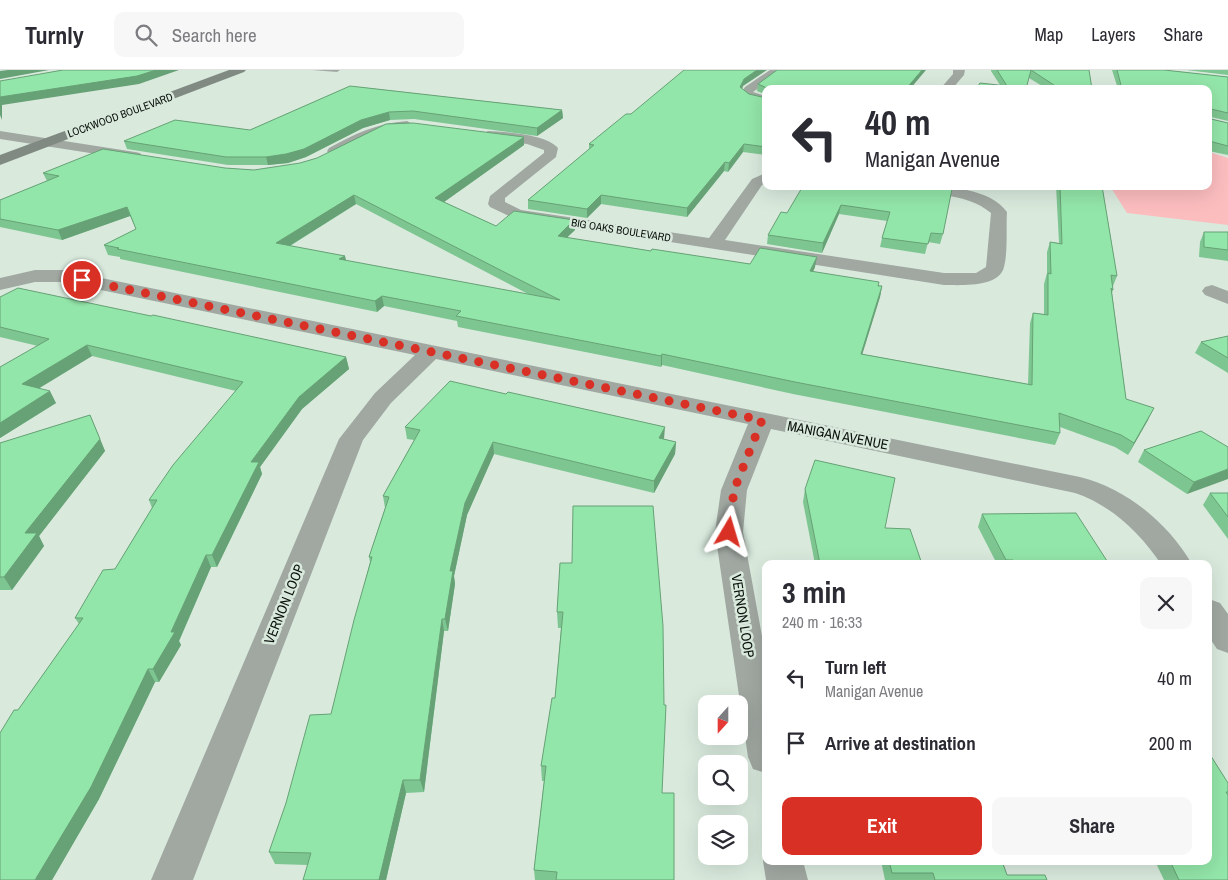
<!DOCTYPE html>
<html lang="en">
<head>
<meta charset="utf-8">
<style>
	body { margin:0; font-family:"Archivo Narrow",sans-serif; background:#f7f7f7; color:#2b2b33; height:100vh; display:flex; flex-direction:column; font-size:19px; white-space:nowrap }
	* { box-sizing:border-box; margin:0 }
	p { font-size:16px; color:#7c7c81 }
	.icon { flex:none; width:28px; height:28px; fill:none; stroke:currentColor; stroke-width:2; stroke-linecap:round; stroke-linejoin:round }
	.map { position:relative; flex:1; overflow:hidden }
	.sheet { position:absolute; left:762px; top:490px; width:450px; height:305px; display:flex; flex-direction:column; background:#fff; border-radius:10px; box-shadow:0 5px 20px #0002 }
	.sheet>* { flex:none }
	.hud { position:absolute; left:762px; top:15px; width:450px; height:105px; border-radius:10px; box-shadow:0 5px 20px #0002; background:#fff; color:#2b2b33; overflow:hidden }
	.needle { width:32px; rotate:201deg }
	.fabs { position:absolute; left:698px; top:625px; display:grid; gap:10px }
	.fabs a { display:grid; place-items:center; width:50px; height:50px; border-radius:10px; background:#fff; box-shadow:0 5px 20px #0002; font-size:25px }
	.pin { position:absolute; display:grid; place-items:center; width:42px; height:42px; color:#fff; margin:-21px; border:2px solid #fff; border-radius:50%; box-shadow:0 1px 5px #0007 }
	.me { position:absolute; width:55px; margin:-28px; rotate:7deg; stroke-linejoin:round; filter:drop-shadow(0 0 4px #0008) }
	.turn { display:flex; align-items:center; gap:18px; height:105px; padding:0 20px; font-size:22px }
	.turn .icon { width:65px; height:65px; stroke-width:2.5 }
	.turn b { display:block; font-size:35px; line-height:42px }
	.round { display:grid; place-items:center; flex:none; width:52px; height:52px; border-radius:10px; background:#f7f7f7 }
	.head { display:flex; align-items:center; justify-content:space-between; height:85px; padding:0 20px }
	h1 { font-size:30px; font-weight:800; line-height:38px }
	.button { display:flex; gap:10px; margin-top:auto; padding:10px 20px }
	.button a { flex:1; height:58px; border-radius:10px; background:#d93025; color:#fff; font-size:20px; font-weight:800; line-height:58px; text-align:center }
	.button a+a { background:#f7f7f7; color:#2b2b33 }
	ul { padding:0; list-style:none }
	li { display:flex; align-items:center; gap:15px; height:65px; padding:0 20px }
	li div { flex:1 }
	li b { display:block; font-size:19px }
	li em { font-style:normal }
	header { display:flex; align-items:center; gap:30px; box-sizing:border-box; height:70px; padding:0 25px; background:#fff; border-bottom:1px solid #e1e1e2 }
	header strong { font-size:24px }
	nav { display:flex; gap:28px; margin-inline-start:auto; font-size:18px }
	.search { width:350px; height:45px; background:#f7f7f7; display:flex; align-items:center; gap:12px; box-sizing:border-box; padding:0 18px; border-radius:10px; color:#7c7c81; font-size:19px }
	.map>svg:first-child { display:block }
	.green { fill:#fcbdbf }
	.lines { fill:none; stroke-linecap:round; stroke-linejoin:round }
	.service { fill:#a1a8a2; fill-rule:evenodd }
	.minor { fill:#a1a8a2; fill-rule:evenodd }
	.secondary { fill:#808a82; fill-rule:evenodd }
	.wall { fill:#7ec691; fill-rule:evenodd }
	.shaded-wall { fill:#67a176 }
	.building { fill:#93e6a9; stroke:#67a176; fill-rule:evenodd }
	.route { stroke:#d93025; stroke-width:9; stroke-dasharray:0 16.2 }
	.labels { text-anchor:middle; stroke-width:5; stroke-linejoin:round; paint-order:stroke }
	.far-street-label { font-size:11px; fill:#090f0a; stroke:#d9eadd }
	.street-label { font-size:14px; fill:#090f0a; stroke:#d9eadd }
</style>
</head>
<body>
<header>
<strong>Turnly</strong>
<div class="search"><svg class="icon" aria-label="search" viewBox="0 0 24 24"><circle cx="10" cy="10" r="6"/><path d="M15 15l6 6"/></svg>Search here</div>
<nav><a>Map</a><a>Layers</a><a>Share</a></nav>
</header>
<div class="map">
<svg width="1228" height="810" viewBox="0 0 1228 810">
	<rect width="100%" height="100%" fill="#d9eadd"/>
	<polygon class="green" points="1209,82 1228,88 1228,155 1127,143 1110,116 1209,116"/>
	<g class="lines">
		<polygon class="service" points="312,0 340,0 337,2"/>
		<g class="minor">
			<path d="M770 0H783L753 22 766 26V34C757 32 747 31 741 23L745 17Z"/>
			<polygon points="953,0 965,0 964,5 952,19 940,19 953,4"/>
			<path d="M407 51 414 55 412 58 383 63 339 84H329L327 81 329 78C354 64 378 53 407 51Z"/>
			<polygon points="0,61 135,82 140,83 142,86 140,89 135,90 0,69"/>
			<path d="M488 61C505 62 547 64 558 78L556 87 505 128V132L521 140 709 168 752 109 766 103V113L762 115 725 170 944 203H976L986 197 991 143C965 121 922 124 890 121L885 119 882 116C916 116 986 111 1007 142 1006 158 1008 182 1004 197 999 218 960 215 944 215L511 147 490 137 488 134 490 126 544 83V80L527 74 483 68 481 65Z"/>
			<path d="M35 200H62L1080 407C1127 419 1167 452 1192 494H1161C1140 463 1111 435 1075 423L771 359 747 420 743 462 766 588V703L753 699 748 687 715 462 721 420 748 354 436 289 391 333 363 370 193 810H151L339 369 375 323 415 285 62 212H35L0 220V208Z"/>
			<polygon points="1212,215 1228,221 1228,234 1205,225 1202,221 1205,217"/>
			<polygon points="1209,529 1220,533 1228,544 1228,583 1217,579 1209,567"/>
			<polygon points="766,782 766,791 803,791 808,810 766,810 763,791"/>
		</g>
		<polygon class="secondary" points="229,0 246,0 244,2 0,95 0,85"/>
	</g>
	<g class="wall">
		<polygon points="991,0 1088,0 1092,19 1047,19 1029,8 1026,19 1000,15 991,1"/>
		<polygon points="1112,0 1164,0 1228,7 1228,51 1211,47 1211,49 1228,53 1228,85 1209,81 1209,19 1118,19"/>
		<polygon points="1186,0 1228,0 1228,5"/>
		<polygon points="758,14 910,19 766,19 766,25 757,21"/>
		<polygon points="350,16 562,40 563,48 537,66 414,49 390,50 363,58 306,87 288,93 268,95 228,95 127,79 124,71 250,60"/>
		<polygon points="743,16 742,19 749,24 766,28 766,85 743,82 728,102 724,101 687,147 601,134 587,148 528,139 528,130 589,80 589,74 631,44"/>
		<path d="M524 75 444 132 496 156 575 160 566 168 651 181 750 194 815 197 813 202 882 216 880 227 862 284 1028 314 1030 253 1033 243 1044 244V214L1047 203V182L1050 172 1059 173 1056 116H1102L1117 206 1113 216V220L1112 223 1126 329 1148 350 1128 385 1115 377 1060 357V363L1055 375 793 324 662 295 661 297 458 257 457 251 384 236 377 242 120 189V187L108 185 104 175 136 159 130 146 62 170 0 157V130L47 111 43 103 225 98 254 100ZM356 134 530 225 346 191 345 186 290 176Z"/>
		<polygon points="919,116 943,164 940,174 928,172 925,184 880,177 882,168 887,151 839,144 822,183 767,174 768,165 787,143"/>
		<polygon points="1204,162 1228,162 1228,191 1199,187 1200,172"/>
		<polygon points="0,227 346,287 349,299 302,339 260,397 262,404 217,497 211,497 179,571 181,575 159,612 155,612 99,729 52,810 0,810 18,640 79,554 75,548 115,499 152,438 149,430 236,321 92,286 39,318 56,333 0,368 0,297 38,276 0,267"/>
		<polygon points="1228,266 1228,303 1195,283 1201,272"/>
		<polygon points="90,345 105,381 39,466 44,476 12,520 0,520 0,373"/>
		<polygon points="405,357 664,369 676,372 675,384 654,423 494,384 467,445 454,506 455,514 448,561 444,561 424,722 406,723 386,810 303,810 308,795 275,794 269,782 331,644 370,492 369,487 385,438 383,426 414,370 407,369"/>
		<polygon points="1228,377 1187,424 1138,392 1144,380"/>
		<polygon points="805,419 885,458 922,494 815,494 803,432"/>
		<polygon points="1210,423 1228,423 1228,469 1203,435"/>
		<polygon points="982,444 1109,494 997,494 978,457"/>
		<polygon points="560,493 662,723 674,810 535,810 534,800 544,711 542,711 541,696 555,628 561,558 558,558 557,542"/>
		<polygon points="1228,713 1228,810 1164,810 1155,791 1209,791"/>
		<polygon points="881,791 1002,791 1007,805 1047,810 885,810"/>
	</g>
	<g class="shaded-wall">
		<polygon points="8,0 49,0 0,9 0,1"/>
		<polygon points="156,0 179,0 139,14 2,35 2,50 0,45 0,27"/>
		<polygon points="757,0 767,0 743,16 740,24 740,17 744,9"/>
		<polygon points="922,0 926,0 910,19 906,19"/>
		<polygon points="562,40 563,48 537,66 537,58"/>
		<polygon points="389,42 390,50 363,58 306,87 288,93 268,95 266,87 361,50"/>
		<polygon points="524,67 524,75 437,137 435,128"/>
		<polygon points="744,74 743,82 728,102 729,93"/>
		<polygon points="725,92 724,101 687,147 687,138"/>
		<polygon points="354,125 356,134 278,183 276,173"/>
		<polygon points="601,125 601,134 587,148 587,139"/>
		<polygon points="841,135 839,144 822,183 823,173"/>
		<polygon points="127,137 130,146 62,170 58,160"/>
		<polygon points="574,150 575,160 558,176 558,166"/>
		<polygon points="345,186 347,196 339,189"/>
		<polygon points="817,187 815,197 808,212 810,201"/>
		<polygon points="882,216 880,227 859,295 861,284"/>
		<polygon points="382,226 384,236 377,242 375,231"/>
		<polygon points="87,275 92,286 28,325 22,314"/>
		<polygon points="662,284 662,295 661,297 661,286"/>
		<polygon points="346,287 349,299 302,339 260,397 262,404 217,497 212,485 251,392 299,327"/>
		<polygon points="50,321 56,333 0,368 0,353"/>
		<polygon points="1154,338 1148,350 1128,385 1134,373"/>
		<polygon points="90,345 105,381 39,466 44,476 12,520 4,507 25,463"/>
		<polygon points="665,357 664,369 659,368"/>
		<polygon points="493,372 494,384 467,445 454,506 455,514 448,561 445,549 450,501 465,433"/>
		<polygon points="676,372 675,384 654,423 654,411"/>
		<polygon points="1228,399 1228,409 1187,424 1194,412"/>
		<polygon points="206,485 211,497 179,571 181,575 159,612 153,599 171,562"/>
		<polygon points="442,549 444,561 424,722 420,710"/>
		<polygon points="148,599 155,612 99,729 52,810 35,810"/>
		<polygon points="403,710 406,723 386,810 379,810"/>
	</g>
	<g class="building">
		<polygon points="63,0 156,0 137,6 0,27 0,11"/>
		<polygon points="684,0 757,0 744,9 740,17 749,24 766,28 766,77 744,74 729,93 725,92 687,138 601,125 587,139 528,130 594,75 589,74 626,44 631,44"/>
		<polygon points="777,0 922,0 906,19 769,19 758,14"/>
		<polygon points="997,0 1089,0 1092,19 1060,19 1031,0 1026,19 976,19 980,13 1007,16"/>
		<polygon points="1117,0 1164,0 1228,7 1228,43 1211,39 1211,49 1228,53 1228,76 1209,71 1209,19 1122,19"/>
		<polygon points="350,16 562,40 537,58 413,41 389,42 361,50 304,79 286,84 266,87 226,87 124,71 175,50 250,60"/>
		<path d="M413 53 524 67 435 128 496 156 514 141 574 150 558 166 651 181 652 179 750 194 760 178 817 187 810 201 879 212 878 216H882L861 284 1032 315 1033 243 1048 245V203L1051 204 1050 172 1062 174 1060 116H1102L1117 206 1111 205 1113 220 1111 218 1126 329 1154 338 1134 373 1121 365 1059 343 1060 363 795 312 662 284 661 286 456 246 461 241 382 226 375 231 117 179 119 178 104 175 136 159 127 137 58 160 0 149V130L59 106 43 103 103 79 225 98 254 100 300 93 317 88 386 54ZM354 125 508 204 560 230 339 189 345 186 276 173Z"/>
		<polygon points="803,116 919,116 952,119 943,164 931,163 928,174 882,168 890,142 841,135 823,173 768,165 781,142 787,143"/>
		<polygon points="1204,162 1228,162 1228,180 1204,177"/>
		<polygon points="18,218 151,246 153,245 346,287 299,327 251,392 259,392 212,485 206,485 171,562 175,562 153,599 148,599 91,717 35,810 0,810 0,663 14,640 18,640 83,548 75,548 103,500 115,499 157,430 149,430 173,395 243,312 87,275 22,314 50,321 0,353 0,297 49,269 0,257 0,227"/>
		<polygon points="1228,266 1228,288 1201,272"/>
		<polygon points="450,311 506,324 508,322 665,357 659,368 676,372 654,411 493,372 465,433 450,501 453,501 445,549 442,549 420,710 403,710 379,810 303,810 311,783 269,782 286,733 310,645 331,644 354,550 372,487 369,487 389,427 383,426 420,360 405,357"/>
		<polygon points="90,345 100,369 25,463 37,463 4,507 0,507 0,373"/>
		<polygon points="1201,361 1228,377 1228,399 1194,412 1144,380"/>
		<polygon points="815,390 895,408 885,458 910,459 922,494 820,494 805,419"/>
		<polygon points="1210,423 1228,423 1228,447"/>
		<polygon points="573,436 653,436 663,556 664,635 666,635 662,723 674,723 674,810 556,810 557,802 534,800 546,696 541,696 552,628 555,628 563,542 557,542 560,493 572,493"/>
		<polygon points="1076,443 1109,494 1015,494 1013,490 1006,490 982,444"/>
		<polygon points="1209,683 1228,713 1228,722 1226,722 1228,725 1228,810 1179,810 1170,791 1209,791"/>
		<polygon points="889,791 1002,791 1007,805 1045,805 1047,810 935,810 933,803 892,803"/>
	</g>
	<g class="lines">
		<polyline class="route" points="82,210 762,350 734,420 729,462"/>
	</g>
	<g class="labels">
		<g class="far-street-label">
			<text transform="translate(120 45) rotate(-20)" y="4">LOCKWOOD BOULEVARD</text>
			<text transform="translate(621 160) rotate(9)" y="4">BIG OAKS BOULEVARD</text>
		</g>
		<g class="street-label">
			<text transform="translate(838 365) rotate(11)" y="5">MANIGAN AVENUE</text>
			<text transform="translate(284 534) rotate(-68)" y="5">VERNON LOOP</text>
			<text transform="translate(743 546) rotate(81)" y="5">VERNON LOOP</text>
		</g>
	</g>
</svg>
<div class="fabs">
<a><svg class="needle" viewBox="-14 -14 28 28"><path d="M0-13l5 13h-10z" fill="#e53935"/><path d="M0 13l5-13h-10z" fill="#7c7c81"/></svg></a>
<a><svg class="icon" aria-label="search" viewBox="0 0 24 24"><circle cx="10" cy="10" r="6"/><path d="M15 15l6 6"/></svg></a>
<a><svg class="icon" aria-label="layers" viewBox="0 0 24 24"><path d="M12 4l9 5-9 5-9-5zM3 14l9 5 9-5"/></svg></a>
</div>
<div class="pin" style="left:82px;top:210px;background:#d93025"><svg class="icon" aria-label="arrive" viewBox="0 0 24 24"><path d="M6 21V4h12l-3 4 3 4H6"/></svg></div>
<svg class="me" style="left:729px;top:462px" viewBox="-20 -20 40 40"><path d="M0-17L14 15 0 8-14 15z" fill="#d93025" stroke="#fff" stroke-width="4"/></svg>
<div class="hud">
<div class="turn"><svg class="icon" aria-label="left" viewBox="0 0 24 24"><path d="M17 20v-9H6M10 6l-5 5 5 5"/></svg><div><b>40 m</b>Manigan Avenue</div></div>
</div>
<section class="sheet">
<div class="head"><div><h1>3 min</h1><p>240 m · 16:33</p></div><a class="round"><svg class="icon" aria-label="close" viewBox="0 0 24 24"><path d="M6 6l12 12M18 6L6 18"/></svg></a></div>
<ul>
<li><svg class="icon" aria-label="left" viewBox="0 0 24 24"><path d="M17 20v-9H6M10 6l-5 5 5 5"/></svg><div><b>Turn left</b><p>Manigan Avenue</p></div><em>40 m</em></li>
<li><svg class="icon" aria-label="arrive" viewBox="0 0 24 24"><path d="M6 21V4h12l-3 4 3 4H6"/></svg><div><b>Arrive at destination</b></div><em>200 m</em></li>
</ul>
<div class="button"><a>Exit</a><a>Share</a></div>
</section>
</div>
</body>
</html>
